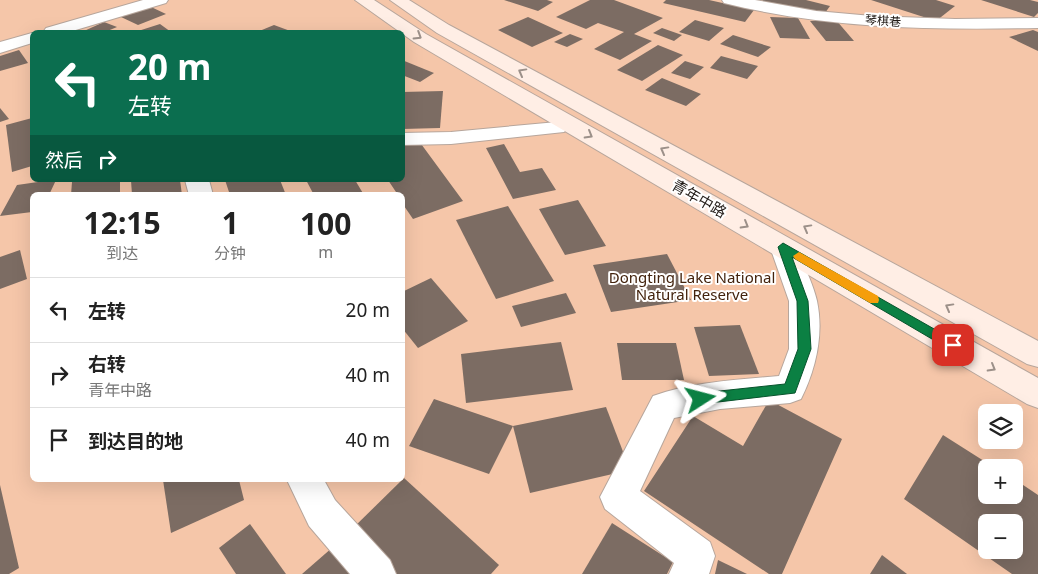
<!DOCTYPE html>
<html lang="zh">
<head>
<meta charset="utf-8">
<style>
	body { margin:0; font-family:"Noto Sans","Noto Sans SC",sans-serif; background:#f6f6f6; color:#222; height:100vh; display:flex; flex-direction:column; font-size:19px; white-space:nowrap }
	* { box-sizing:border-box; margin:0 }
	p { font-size:16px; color:#767676 }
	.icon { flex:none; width:28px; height:28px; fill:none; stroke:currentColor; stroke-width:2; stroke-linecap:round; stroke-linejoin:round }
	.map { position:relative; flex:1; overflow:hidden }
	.sheet { position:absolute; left:30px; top:192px; width:375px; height:290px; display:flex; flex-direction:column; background:#fff; border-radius:8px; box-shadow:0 5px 20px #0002 }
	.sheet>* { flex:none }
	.banner { position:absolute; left:30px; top:30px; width:375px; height:152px; border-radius:8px; box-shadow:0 5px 20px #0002; background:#0b6e4f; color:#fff; overflow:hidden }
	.buttons { position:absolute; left:978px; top:404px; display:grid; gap:10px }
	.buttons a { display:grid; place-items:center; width:45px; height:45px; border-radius:8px; background:#fff; box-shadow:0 5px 20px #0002; font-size:25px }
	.pin { position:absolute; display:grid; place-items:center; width:42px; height:42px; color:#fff; margin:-21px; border-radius:10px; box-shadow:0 2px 8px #0006 }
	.me { position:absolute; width:55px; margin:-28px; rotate:81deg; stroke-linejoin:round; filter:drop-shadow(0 0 4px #0008) }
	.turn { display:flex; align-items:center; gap:18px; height:105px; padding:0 15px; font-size:22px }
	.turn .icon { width:65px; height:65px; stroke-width:2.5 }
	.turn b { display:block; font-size:35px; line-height:42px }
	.then { display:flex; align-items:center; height:48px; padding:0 15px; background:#0003; gap:10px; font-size:19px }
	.eta { display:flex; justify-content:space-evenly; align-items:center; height:85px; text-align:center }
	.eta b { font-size:30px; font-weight:700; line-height:35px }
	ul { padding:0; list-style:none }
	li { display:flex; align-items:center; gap:15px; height:65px; padding:0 15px; border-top:1px solid #e0e0e0 }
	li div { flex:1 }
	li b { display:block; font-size:19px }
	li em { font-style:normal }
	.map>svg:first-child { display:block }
	.green { fill:#f5c6a9; fill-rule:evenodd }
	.building { fill:#7c6c63; fill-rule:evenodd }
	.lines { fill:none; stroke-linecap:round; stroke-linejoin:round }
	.minor-casing { stroke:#b7a69c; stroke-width:2 }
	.secondary-casing { stroke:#b7a69c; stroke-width:2 }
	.minor { fill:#fff; fill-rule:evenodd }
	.secondary { fill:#ffeee5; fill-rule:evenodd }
	.oneway { stroke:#9c9089 }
	.route { fill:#0b8043; stroke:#07532c }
	.slow { fill:#f59e0b }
	.labels { text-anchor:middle; stroke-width:4; stroke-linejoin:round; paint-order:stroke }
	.far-street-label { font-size:12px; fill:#231d19; stroke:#fff }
	.street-label { font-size:15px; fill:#231d19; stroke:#fff }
	.park-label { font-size:15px; fill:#43230d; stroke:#fff }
</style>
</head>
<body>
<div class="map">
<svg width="1038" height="574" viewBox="0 0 1038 574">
	<rect width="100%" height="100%" fill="#f7e4da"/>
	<path class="green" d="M0 0H1038V574H0ZM32 32H402V180H32ZM32 195H402V480H32ZM986 412H1014V440H986ZM986 468H1014V495H986ZM986 522H1014V550H986Z"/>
	<g class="building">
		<polygon points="504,0 547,0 553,2 538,11"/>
		<polygon points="590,0 614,0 663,18 634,34 652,41 620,60 594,49 624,32 598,23 586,29 556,17"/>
		<polygon points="666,0 709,0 754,10 745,22 663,3"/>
		<polygon points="763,0 806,0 830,6 825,13 761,2"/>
		<polygon points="871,0 936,0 955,6 936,21"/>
		<polygon points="981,0 1030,0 1038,2 1038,13 1034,17"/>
		<polygon points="149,6 166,14 138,25 121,17"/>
		<polygon points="528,17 563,33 532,47 498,30"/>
		<polygon points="770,17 798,18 810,39 780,38"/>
		<polygon points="695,20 724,28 709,41 679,32"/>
		<polygon points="836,20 854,41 826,41 810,21"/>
		<polygon points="104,22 117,27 105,32 84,31"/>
		<polygon points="160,24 171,32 135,32"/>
		<polygon points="274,25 293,32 257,32"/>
		<polygon points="662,28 682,35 674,41 653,33"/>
		<polygon points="1033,30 1038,32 1038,51 1009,37"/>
		<polygon points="570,34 583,39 567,47 554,42"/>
		<polygon points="733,35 771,47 758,57 720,44"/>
		<polygon points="658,45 683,55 642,81 617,70"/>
		<polygon points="19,50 28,63 0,71 0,56"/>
		<polygon points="721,56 758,66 747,79 710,68"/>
		<polygon points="402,60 434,73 420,82 402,75"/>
		<polygon points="685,61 704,67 690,79 671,73"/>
		<polygon points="662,78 701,94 686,106 645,90"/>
		<polygon points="443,91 440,128 402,129 402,92"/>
		<polygon points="0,108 9,119 0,122"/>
		<polygon points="32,118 32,166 12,172 6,125"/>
		<polygon points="416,137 463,201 413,219 402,203 402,195 398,195 388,180 402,180 402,141"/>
		<polygon points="504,144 520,172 542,168 556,190 513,199 486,148"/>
		<polygon points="52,180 56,180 49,195 32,195 32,212 0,216 17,185"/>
		<polygon points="82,180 120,180 120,195 71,195 72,182"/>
		<polygon points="131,180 180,180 182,195 132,195"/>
		<polygon points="225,180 280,180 286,195 230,195"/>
		<polygon points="306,180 355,180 364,195 314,195"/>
		<polygon points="578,200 606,246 565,255 539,209"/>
		<polygon points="508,206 554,281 496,299 456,220"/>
		<polygon points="20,250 27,279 0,289 0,257"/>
		<polygon points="667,254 691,300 611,312 593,265"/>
		<polygon points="431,278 468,321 418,348 402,328 402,292"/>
		<polygon points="566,293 576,313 521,327 512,306"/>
		<polygon points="740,325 759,374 709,376 694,327"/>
		<polygon points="561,342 573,390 466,403 461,354"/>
		<polygon points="617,343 676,343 684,380 622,380"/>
		<polygon points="434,399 513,426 489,474 409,446"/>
		<polygon points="769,400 842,439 782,574 769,574 644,491 693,416 743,446"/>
		<polygon points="606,407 630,470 530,493 513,426"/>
		<path d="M943 435 995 468H986V495H1014V479L1038 495V574H1012L904 499ZM986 522H1014V550H986Z"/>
		<polygon points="404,478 499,565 491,574 390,574 349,532"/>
		<polygon points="163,480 239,480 244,500 171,533"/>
		<polygon points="0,485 19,568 9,574 0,574"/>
		<polygon points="612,523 673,562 667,574 582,574"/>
		<polygon points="250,524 286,574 236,574 219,548"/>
		<polygon points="333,547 353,574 302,574"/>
		<polygon points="882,555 907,574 870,574"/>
		<polygon points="718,560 747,574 715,574"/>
	</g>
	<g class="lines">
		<defs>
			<g id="minor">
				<polygon points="143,0 168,0 166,3 69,32 43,32 46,28"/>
				<path d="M722 0H755L816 11 872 16 955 19 1038 18V28C933 30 827 29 724 3Z"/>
				<polygon points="32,33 32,43 0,53 0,42"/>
				<polygon points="557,122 564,124 568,128 564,132 451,144 402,145 402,133 451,132"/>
				<polygon points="185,180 209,180 213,195 189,195"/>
				<path d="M783 238 792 241 796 247C803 264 813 283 817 301 824 334 816 369 801 399L790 403 720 409 674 418 640 491 710 542 715 556 709 574H669L674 563 605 509 600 497 653 396C692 382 737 380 779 376L789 349V301L770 247 774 241Z"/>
				<polygon points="287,480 324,480 335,500 390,560 396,574 350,574 309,526"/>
			</g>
			<g id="secondary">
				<polygon points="355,0 374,0 426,34 1038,378 1038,408 1027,404 414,42"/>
				<polygon points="390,0 409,0 449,25 1038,341 1038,367 1027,364 437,33"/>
			</g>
		</defs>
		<use href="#minor" class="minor-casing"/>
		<use href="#secondary" class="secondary-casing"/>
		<use href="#minor" class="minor"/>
		<use href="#secondary" class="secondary"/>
	</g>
	<defs><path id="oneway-chevron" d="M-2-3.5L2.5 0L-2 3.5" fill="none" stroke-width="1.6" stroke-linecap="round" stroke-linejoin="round" transform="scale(1.25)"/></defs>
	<g class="oneway">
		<use href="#oneway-chevron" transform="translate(418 36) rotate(32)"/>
		<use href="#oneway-chevron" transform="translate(522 72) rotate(-151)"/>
		<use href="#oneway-chevron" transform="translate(589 135) rotate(30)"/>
		<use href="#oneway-chevron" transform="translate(664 150) rotate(-151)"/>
		<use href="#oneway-chevron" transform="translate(745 225) rotate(30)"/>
		<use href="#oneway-chevron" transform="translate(807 228) rotate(-151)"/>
		<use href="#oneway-chevron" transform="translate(949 307) rotate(-151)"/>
		<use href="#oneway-chevron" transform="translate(992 368) rotate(30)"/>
	</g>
	<polygon class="route" points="783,243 957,342 959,345 957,349 949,349 792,257 808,301 811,349 795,393 701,404 697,403 695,399 697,395 701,393 785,384 798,349 797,301 778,247"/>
	<polygon class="slow" points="799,252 878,296 879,300 878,303 870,303 795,259 793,256"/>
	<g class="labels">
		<g class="far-street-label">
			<text transform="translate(883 21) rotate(4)" y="4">琴棋巷</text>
		</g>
		<g class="street-label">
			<text transform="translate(699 199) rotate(30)" y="5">青年中路</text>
		</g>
		<g class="park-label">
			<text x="692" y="283">Dongting Lake National<tspan x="692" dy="17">Natural Reserve</tspan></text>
		</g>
	</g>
</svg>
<div class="buttons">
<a><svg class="icon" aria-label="layers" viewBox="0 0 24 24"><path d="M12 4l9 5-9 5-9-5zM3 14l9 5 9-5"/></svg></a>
<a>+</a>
<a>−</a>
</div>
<div class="pin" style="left:953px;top:345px;background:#d93025"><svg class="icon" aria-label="arrive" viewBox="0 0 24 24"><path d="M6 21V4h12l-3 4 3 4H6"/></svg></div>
<svg class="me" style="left:701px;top:399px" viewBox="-20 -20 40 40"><path d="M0-17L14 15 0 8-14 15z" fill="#0b8043" stroke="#fff" stroke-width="4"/></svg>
<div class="banner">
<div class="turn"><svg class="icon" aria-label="left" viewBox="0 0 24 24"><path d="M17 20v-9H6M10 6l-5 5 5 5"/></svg><div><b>20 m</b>左转</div></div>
<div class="then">然后<svg class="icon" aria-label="right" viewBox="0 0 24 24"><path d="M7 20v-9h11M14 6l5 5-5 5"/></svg></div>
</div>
<section class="sheet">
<div class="eta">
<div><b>12:15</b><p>到达</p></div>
<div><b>1</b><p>分钟</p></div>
<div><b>100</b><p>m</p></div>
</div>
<ul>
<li><svg class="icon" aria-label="left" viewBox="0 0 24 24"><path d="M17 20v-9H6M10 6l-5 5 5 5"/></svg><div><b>左转</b></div><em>20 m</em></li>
<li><svg class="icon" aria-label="right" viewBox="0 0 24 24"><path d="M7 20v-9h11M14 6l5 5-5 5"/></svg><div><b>右转</b><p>青年中路</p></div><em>40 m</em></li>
<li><svg class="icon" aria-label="arrive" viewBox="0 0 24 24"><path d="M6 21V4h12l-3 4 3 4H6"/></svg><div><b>到达目的地</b></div><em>40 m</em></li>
</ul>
</section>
</div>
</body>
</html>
